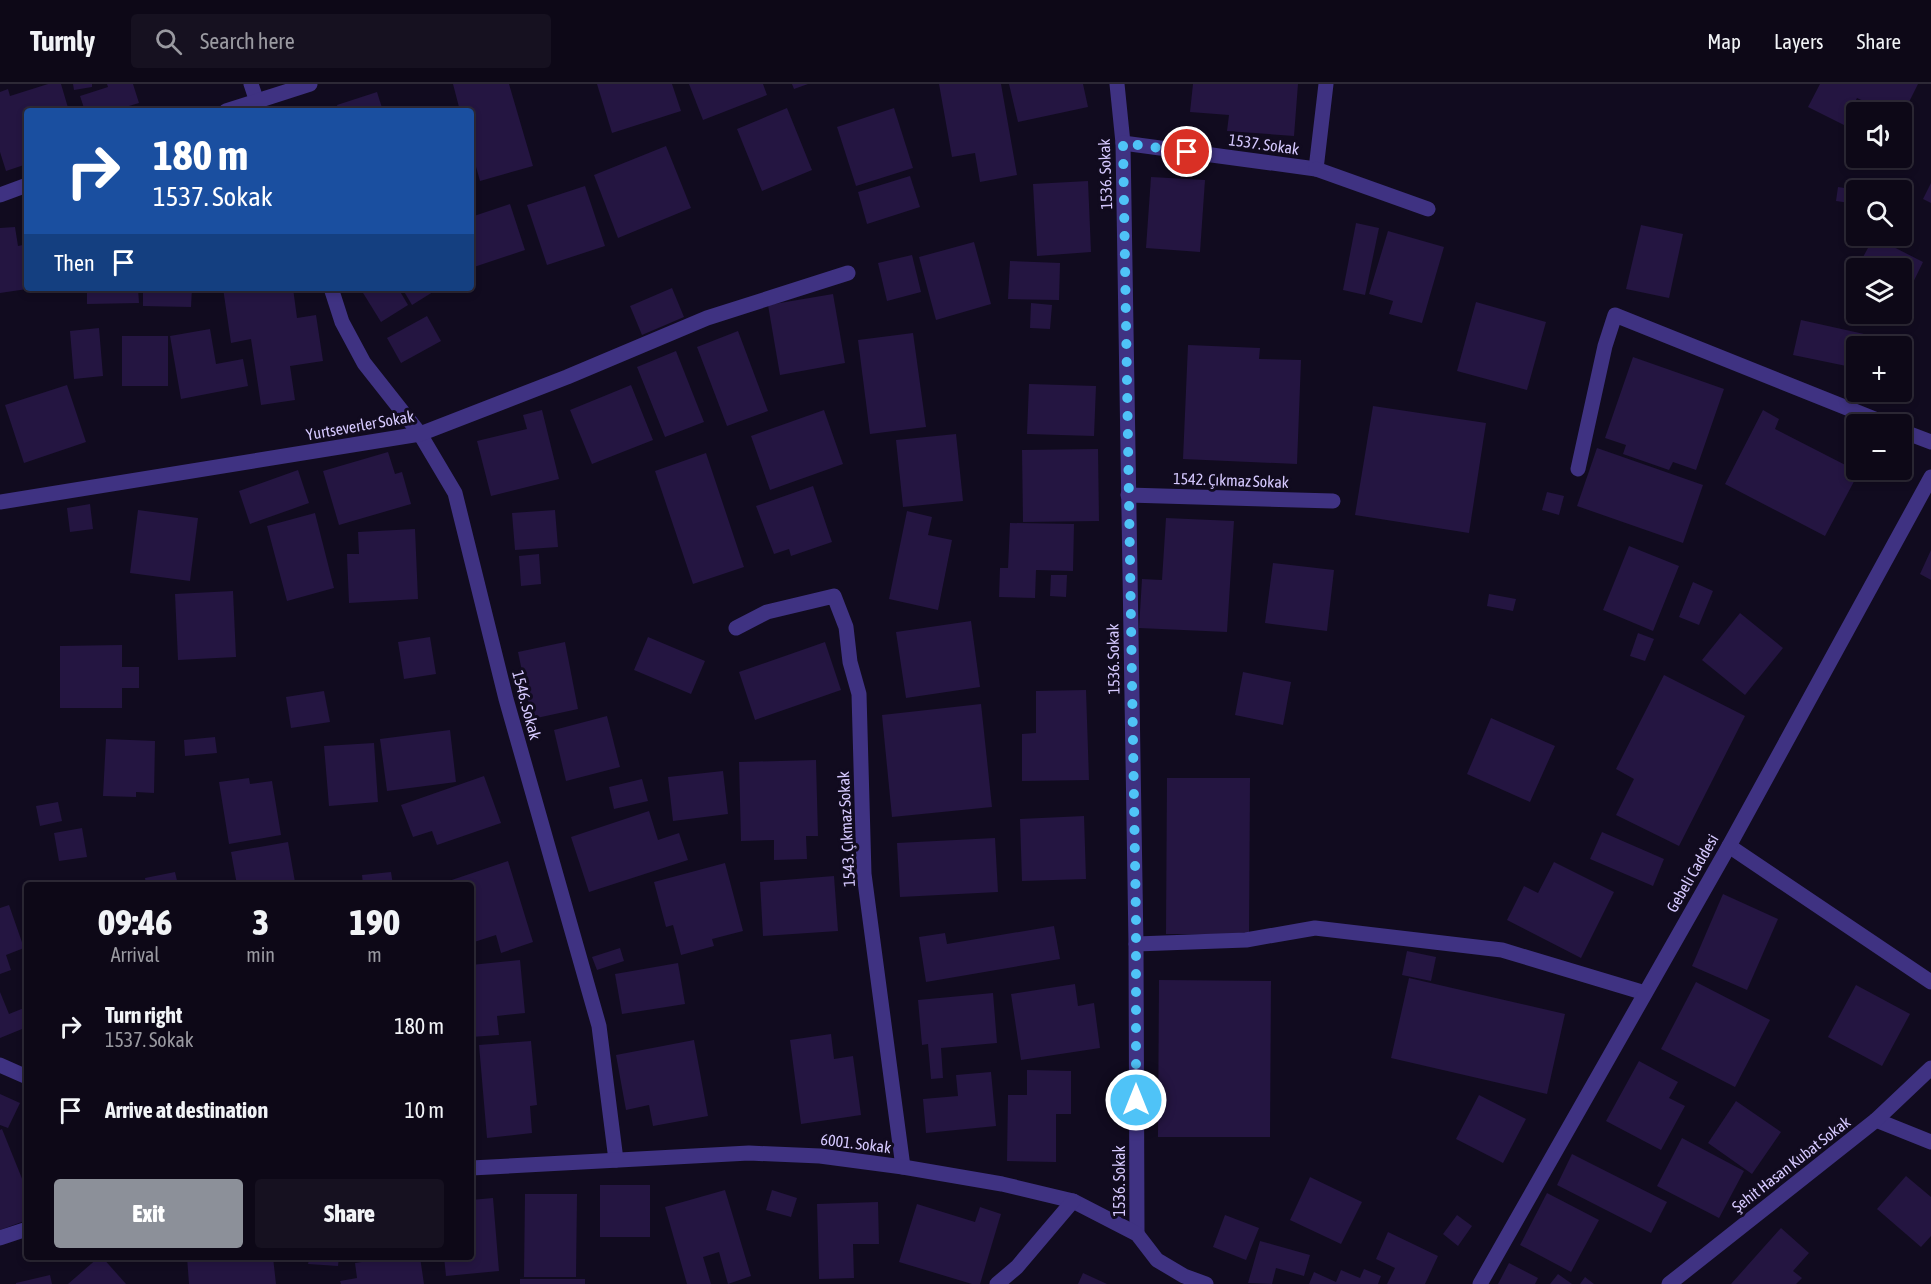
<!DOCTYPE html>
<html lang="en">
<head>
<meta charset="utf-8">
<style>
	body { margin:0; font-family:"Asap Condensed",sans-serif; background:#161120; color:#f1f3f6; height:100vh; display:flex; flex-direction:column; font-size:22px; white-space:nowrap }
	* { box-sizing:border-box; margin:0 }
	p { font-size:20px; color:#9a9aa1 }
	.icon { flex:none; width:33px; height:33px; fill:none; stroke:currentColor; stroke-width:2; stroke-linecap:round; stroke-linejoin:round }
	.map { position:relative; flex:1; overflow:hidden }
	.sheet { position:absolute; left:24px; top:798px; width:450px; height:378px; display:flex; flex-direction:column; background:#0d0817; border-radius:6px; box-shadow:0 3px 9px #0003,0 0 0 2px #2d2936 }
	.sheet>* { flex:none }
	.banner { position:absolute; left:24px; top:24px; width:450px; height:183px; border-radius:6px; box-shadow:0 3px 9px #0003,0 0 0 2px #2d2936; background:#1a4fa0; color:#fff; overflow:hidden }
	.tools { position:absolute; left:1846px; top:18px; display:grid; gap:12px }
	.tools a { display:grid; place-items:center; width:66px; height:66px; border-radius:6px; background:#0d0817; box-shadow:0 3px 9px #0003,0 0 0 2px #2d2936; font-size:30px }
	.pin { position:absolute; display:grid; place-items:center; width:51px; height:51px; color:#fff; margin:-26px; border:3px solid #fff; border-radius:50%; box-shadow:0 2px 6px #0007 }
	.me { position:absolute; width:66px; margin:-33px; rotate:0deg; stroke-linejoin:round; filter:drop-shadow(0 0 4px #0008) }
	.turn { display:flex; align-items:center; gap:21px; height:126px; padding:0 30px; font-size:27px }
	.turn .icon { width:78px; height:78px; stroke-width:2.5 }
	.turn b { display:block; font-size:42px; line-height:51px }
	.then { display:flex; align-items:center; height:57px; padding:0 30px; background:#0003; gap:12px; font-size:22px }
	.eta { display:flex; justify-content:space-evenly; align-items:center; height:102px; text-align:center }
	.eta b { font-size:36px; font-weight:800; line-height:42px }
	.primary-button { display:flex; gap:12px; margin-top:auto; padding:12px 30px }
	.primary-button a { flex:1; height:69px; border-radius:6px; background:#8c9099; color:#fff; font-size:24px; font-weight:800; line-height:69px; text-align:center }
	.primary-button a+a { background:#161120; color:#f1f3f6 }
	ul { padding:0; list-style:none }
	li { display:flex; align-items:center; gap:18px; height:84px; padding:0 30px }
	li div { flex:1 }
	li b { display:block; font-size:22px }
	li em { font-style:normal }
	header { display:flex; align-items:center; gap:36px; box-sizing:border-box; height:84px; padding:0 30px; background:#0d0817; border-bottom:2px solid #2d2936 }
	header strong { font-size:28px }
	nav { display:flex; gap:33px; margin-inline-start:auto; font-size:21px }
	.search { width:420px; height:54px; background:#161120; display:flex; align-items:center; gap:15px; box-sizing:border-box; padding:0 21px; border-radius:6px; color:#9a9aa1; font-size:22px }
	.map>svg:first-child { display:block }
	.building { fill:#241541 }
	.lines { fill:none; stroke-linecap:round; stroke-linejoin:round }
	.minor { stroke:#3f3282; stroke-width:15 }
	.route { stroke:#4fc3f7; stroke-width:10; stroke-dasharray:0 18 }
	.labels { text-anchor:middle; stroke-width:6; stroke-linejoin:round; paint-order:stroke }
	.street-label { font-size:16px; fill:#d6c9ff; stroke:#110b1f }
</style>
</head>
<body>
<header>
<strong>Turnly</strong>
<div class="search"><svg class="icon" aria-label="search" viewBox="0 0 24 24"><circle cx="10" cy="10" r="6"/><path d="M15 15l6 6"/></svg>Search here</div>
<nav><a>Map</a><a>Layers</a><a>Share</a></nav>
</header>
<div class="map">
<svg width="1931" height="1200" viewBox="0 0 1931 1200">
	<rect width="100%" height="100%" fill="#110b1f"/>
	<g class="building">
		<polygon points="48,0 61,0 69,27 27,27 27,80 6,87 0,68 0,8 8,5 10,12"/>
		<polygon points="73,0 92,0 92,3 74,6"/>
		<polygon points="107,0 133,0 139,19 119,25 119,27 85,27 80,12 108,3"/>
		<polygon points="453,0 509,0 533,82 480,97 471,65 471,27 460,27"/>
		<polygon points="597,0 672,0 681,27 612,49"/>
		<polygon points="689,0 763,0 767,11 703,36"/>
		<polygon points="792,0 808,0 794,5"/>
		<polygon points="939,0 1001,0 1017,91 980,98 975,69 952,73"/>
		<polygon points="1009,0 1083,0 1088,23 1018,38"/>
		<polygon points="1193,0 1298,0 1294,52 1227,47 1229,31 1190,28"/>
		<polygon points="1820,0 1918,0 1902,32 1902,28 1887,28 1857,14 1844,41 1808,23"/>
		<polygon points="377,8 383,27 339,27 337,21"/>
		<polygon points="787,24 812,86 762,107 737,45"/>
		<polygon points="894,24 913,84 856,102 837,43"/>
		<polygon points="666,62 691,124 618,154 594,91"/>
		<polygon points="910,92 920,123 867,140 858,108"/>
		<polygon points="1151,93 1205,96 1200,168 1146,164"/>
		<polygon points="1088,97 1091,168 1037,172 1033,100"/>
		<polygon points="1931,99 1931,119 1923,115"/>
		<polygon points="585,102 605,162 547,181 527,121"/>
		<polygon points="1838,103 1857,106 1857,120 1836,117"/>
		<polygon points="510,120 525,166 474,183 471,174 471,133"/>
		<polygon points="1356,139 1379,144 1365,211 1343,206"/>
		<polygon points="1641,141 1683,150 1669,214 1626,205"/>
		<polygon points="15,143 18,162 23,161 27,205 0,209 0,144"/>
		<polygon points="1388,147 1444,163 1422,239 1389,230 1393,217 1369,210"/>
		<polygon points="1874,153 1923,178 1906,213 1902,211 1902,184 1857,184"/>
		<polygon points="974,158 991,220 936,236 919,173"/>
		<polygon points="912,171 921,208 887,217 878,179"/>
		<polygon points="1010,177 1060,179 1059,216 1008,215"/>
		<polygon points="87,204 138,204 139,219 87,220"/>
		<polygon points="143,204 192,204 191,223 143,222"/>
		<polygon points="223,204 293,204 297,234 316,231 323,277 290,282 295,316 261,321 251,255 231,259"/>
		<polygon points="360,204 398,204 408,221 381,238"/>
		<polygon points="402,204 435,204 436,206 412,221"/>
		<polygon points="672,204 684,233 642,251 630,222"/>
		<polygon points="833,210 845,279 780,291 768,221"/>
		<polygon points="1476,218 1546,238 1527,306 1457,287"/>
		<polygon points="1031,219 1052,221 1050,245 1030,244"/>
		<polygon points="427,232 441,257 401,279 387,254"/>
		<polygon points="1801,236 1864,250 1861,262 1857,262 1856,284 1793,271"/>
		<polygon points="99,244 103,292 74,295 70,247"/>
		<polygon points="210,245 216,280 243,275 248,302 181,315 170,252"/>
		<polygon points="738,247 768,327 727,342 697,263"/>
		<polygon points="913,249 926,343 870,350 858,256"/>
		<rect x="122" y="252" width="46" height="50"/>
		<polygon points="1188,261 1260,264 1259,275 1301,276 1297,380 1183,375"/>
		<polygon points="676,267 704,338 665,353 637,283"/>
		<polygon points="1633,273 1724,305 1696,386 1673,378 1669,386 1623,370 1626,361 1605,354"/>
		<polygon points="1029,300 1096,302 1094,352 1027,350"/>
		<polygon points="67,301 86,358 24,379 5,321"/>
		<polygon points="631,301 653,356 592,380 570,326"/>
		<polygon points="1373,322 1486,339 1469,449 1355,431"/>
		<polygon points="542,326 559,395 491,412 477,357 527,345 523,331"/>
		<polygon points="824,326 843,380 770,406 751,352"/>
		<polygon points="1763,326 1779,335 1775,345 1859,388 1825,452 1725,400"/>
		<polygon points="956,350 963,417 903,423 896,356"/>
		<polygon points="1597,364 1703,401 1683,459 1577,422"/>
		<polygon points="1098,365 1099,437 1023,438 1022,366"/>
		<polygon points="388,368 395,390 402,388 411,420 339,441 323,387"/>
		<polygon points="706,369 744,483 693,500 655,387"/>
		<polygon points="298,386 309,419 250,440 239,407"/>
		<polygon points="813,402 832,458 791,472 789,465 774,470 756,422"/>
		<polygon points="1547,408 1564,412 1559,431 1542,426"/>
		<polygon points="90,420 93,445 70,448 67,424"/>
		<polygon points="138,426 198,434 190,497 130,489"/>
		<polygon points="555,426 558,463 515,466 512,429"/>
		<polygon points="907,427 932,433 928,451 952,456 938,526 889,515"/>
		<polygon points="315,429 334,504 287,517 267,442"/>
		<polygon points="1166,434 1234,437 1227,548 1139,544 1142,495 1162,496"/>
		<polygon points="1010,439 1074,440 1073,487 1036,486 1035,514 999,513 1000,484 1008,484"/>
		<polygon points="415,445 418,515 349,519 347,470 359,470 358,448"/>
		<polygon points="1629,462 1679,482 1653,547 1603,526"/>
		<polygon points="1931,466 1931,496 1920,490"/>
		<polygon points="539,470 541,500 521,502 519,472"/>
		<polygon points="1273,479 1334,486 1327,547 1265,539"/>
		<polygon points="1051,491 1067,491 1066,513 1050,512"/>
		<polygon points="1693,498 1713,507 1699,541 1679,533"/>
		<polygon points="233,507 236,573 178,576 175,510"/>
		<polygon points="1489,510 1516,515 1513,527 1487,522"/>
		<polygon points="1740,529 1783,564 1745,611 1702,576"/>
		<polygon points="971,537 980,603 906,614 896,548"/>
		<polygon points="1638,549 1654,555 1645,577 1630,572"/>
		<polygon points="430,553 436,590 404,595 398,558"/>
		<polygon points="648,553 705,577 691,610 634,586"/>
		<polygon points="565,558 578,625 532,635 518,568"/>
		<polygon points="825,558 841,606 755,636 739,588"/>
		<polygon points="122,561 122,583 139,583 139,604 122,604 122,624 60,624 60,562"/>
		<polygon points="1243,588 1291,598 1283,641 1235,631"/>
		<polygon points="1664,591 1745,632 1679,762 1616,731 1634,695 1616,685"/>
		<polygon points="1086,606 1089,696 1022,697 1022,650 1036,649 1036,607"/>
		<polygon points="324,607 330,638 291,644 286,613"/>
		<polygon points="981,620 992,723 892,733 882,631"/>
		<polygon points="607,632 620,683 566,697 554,646"/>
		<polygon points="1491,634 1555,662 1530,718 1467,690"/>
		<polygon points="450,646 456,698 387,707 380,655"/>
		<polygon points="215,653 217,669 185,672 184,656"/>
		<polygon points="106,655 155,657 154,709 136,708 136,713 103,712"/>
		<polygon points="374,659 378,718 329,722 324,662"/>
		<polygon points="816,676 818,752 806,752 807,775 774,776 774,756 741,757 739,678"/>
		<polygon points="723,687 728,730 673,737 668,693"/>
		<polygon points="484,692 501,739 437,761 432,747 413,753 401,721"/>
		<polygon points="249,694 250,700 272,697 281,751 229,760 219,698"/>
		<polygon points="1167,694 1250,694 1249,850 1166,850"/>
		<polygon points="642,695 648,717 614,725 609,703"/>
		<polygon points="58,718 62,737 40,742 36,722"/>
		<polygon points="649,727 658,756 679,749 688,776 589,808 571,753"/>
		<polygon points="1084,732 1086,795 1022,797 1020,735"/>
		<polygon points="82,744 87,773 59,777 54,749"/>
		<polygon points="1602,748 1664,775 1653,802 1590,775"/>
		<polygon points="995,754 998,808 900,813 897,759"/>
		<polygon points="288,758 295,798 279,801 237,801 231,768"/>
		<polygon points="508,777 533,858 501,869 496,851 471,859 471,801 437,801"/>
		<polygon points="1554,778 1614,808 1581,874 1507,836 1524,802 1538,809"/>
		<polygon points="725,779 743,847 712,855 714,862 681,871 673,841 666,843 654,798"/>
		<polygon points="175,788 178,801 146,801 145,794"/>
		<polygon points="391,788 393,801 363,801 362,791"/>
		<polygon points="834,792 838,847 763,852 760,798"/>
		<polygon points="1723,810 1778,835 1747,906 1692,882"/>
		<polygon points="9,821 24,864 6,871 11,886 0,890 0,824"/>
		<polygon points="1054,842 1060,875 926,898 919,853 945,849 947,860"/>
		<polygon points="620,864 624,877 597,886 592,873"/>
		<polygon points="1407,867 1436,873 1431,897 1402,891"/>
		<polygon points="520,876 525,929 497,932 499,951 471,953 471,881"/>
		<polygon points="678,879 685,920 622,930 615,890"/>
		<polygon points="1409,894 1565,930 1547,1010 1391,974"/>
		<polygon points="1159,896 1271,897 1270,1053 1158,1053"/>
		<polygon points="1696,898 1770,936 1735,1003 1661,965"/>
		<polygon points="1075,900 1078,922 1094,919 1100,964 1021,976 1011,910"/>
		<polygon points="1856,901 1910,930 1882,982 1828,953"/>
		<polygon points="0,908 9,930 24,924 27,932 27,943 0,954"/>
		<polygon points="993,909 997,959 941,964 943,994 931,995 928,960 922,961 918,916"/>
		<polygon points="831,950 834,975 853,972 861,1031 801,1040 790,956"/>
		<polygon points="694,956 708,1032 653,1042 649,1021 626,1026 616,971"/>
		<polygon points="531,957 537,1021 530,1022 532,1049 487,1054 479,961"/>
		<polygon points="1639,977 1678,998 1669,1014 1685,1022 1661,1066 1606,1037"/>
		<polygon points="1027,986 1071,987 1071,1030 1056,1030 1056,1078 1007,1077 1008,1011 1027,1011"/>
		<polygon points="991,988 996,1042 926,1049 923,1015 958,1012 956,991"/>
		<polygon points="0,1010 20,1019 8,1044 0,1041"/>
		<polygon points="1479,1011 1526,1035 1503,1079 1456,1055"/>
		<polygon points="1736,1017 1781,1048 1752,1090 1708,1059"/>
		<polygon points="2,1045 27,1107 27,1136 0,1146 0,1046"/>
		<polygon points="1682,1054 1744,1087 1719,1134 1657,1102"/>
		<polygon points="1572,1070 1667,1118 1651,1149 1557,1101"/>
		<polygon points="1906,1092 1931,1113 1931,1152 1921,1163 1877,1125"/>
		<polygon points="1310,1093 1362,1118 1341,1160 1290,1136"/>
		<rect x="600" y="1101" width="50" height="52"/>
		<polygon points="725,1106 751,1192 728,1200 719,1168 703,1173 711,1200 687,1200 665,1123"/>
		<polygon points="772,1106 797,1114 791,1133 766,1126"/>
		<polygon points="1547,1109 1599,1136 1571,1188 1520,1161"/>
		<polygon points="525,1110 577,1110 576,1193 524,1193"/>
		<polygon points="493,1114 499,1187 446,1192 444,1173 471,1173 471,1116"/>
		<polygon points="878,1118 879,1160 853,1160 854,1194 819,1195 817,1120"/>
		<polygon points="917,1120 975,1138 980,1123 1001,1130 980,1200 972,1200 899,1178"/>
		<polygon points="1225,1131 1259,1144 1246,1176 1213,1163"/>
		<polygon points="1457,1131 1472,1142 1458,1162 1443,1150"/>
		<polygon points="1781,1144 1809,1169 1793,1187 1802,1194 1796,1200 1731,1200"/>
		<polygon points="1388,1148 1438,1172 1425,1200 1387,1200 1395,1184 1376,1175"/>
		<polygon points="1260,1157 1310,1171 1304,1192 1276,1184 1272,1200 1248,1199"/>
		<polygon points="99,1173 102,1173 126,1200 68,1200"/>
		<polygon points="187,1173 220,1173 220,1176 273,1173 276,1200 189,1200"/>
		<polygon points="296,1173 339,1173 338,1182 308,1180 309,1176 296,1175"/>
		<polygon points="394,1173 420,1173 424,1200 341,1200 340,1197 357,1194 355,1179"/>
		<polygon points="1509,1179 1538,1194 1535,1200 1498,1200"/>
		<polygon points="1364,1185 1381,1192 1378,1200 1309,1200 1314,1188 1336,1198 1341,1186 1360,1194"/>
		<polygon points="1083,1189 1107,1200 1078,1200"/>
		<polygon points="1558,1190 1572,1200 1550,1200"/>
		<polygon points="50,1191 52,1200 16,1200 16,1199"/>
		<polygon points="1585,1193 1594,1200 1580,1200"/>
		<rect x="520" y="1195" width="65" height="5"/>
	</g>
	<g class="lines">
		<g class="minor">
			<polyline points="251,0 260,27"/>
			<polyline points="1117,0 1123,59 1136,860 1137,1150"/>
			<polyline points="226,27 310,0"/>
			<polyline points="1123,59 1316,85 1326,0"/>
			<polyline points="1316,85 1428,125"/>
			<polyline points="0,111 27,101"/>
			<polyline points="331,204 342,238 364,279 420,350 455,409 506,615 599,942 616,1076"/>
			<polyline points="1902,347 1931,358"/>
			<polyline points="1578,385 1605,262 1615,231 1887,340"/>
			<polyline points="1128,411 1333,417"/>
			<polyline points="0,418 420,350 567,293 707,234 848,189"/>
			<polyline points="736,544 767,528 834,512 846,543 850,578 859,610 864,790 903,1083"/>
			<polyline points="1729,762 1931,898"/>
			<polyline points="1136,860 1246,856 1315,844 1502,866 1645,909"/>
			<polyline points="0,981 27,993"/>
			<polyline points="1876,1036 1931,1058"/>
			<polyline points="471,1084 749,1069 820,1072 903,1083 1002,1100 1073,1117 1137,1150 1157,1176 1184,1192 1206,1200"/>
			<polyline points="0,1154 27,1145"/>
			<polyline points="997,1200 1017,1183 1073,1117"/>
			<polyline points="1480,1200 1729,762 1931,393"/>
			<polyline points="1669,1200 1876,1036 1931,984"/>
		</g>
	</g>
	<g class="lines">
		<polyline class="route" points="1136,1016 1136,836 1123,59 1187,68"/>
	</g>
	<g class="labels">
		<g class="street-label">
			<text transform="translate(1264 60) rotate(8)" y="6">1537. Sokak</text>
			<text transform="translate(1105 90) rotate(-92)" y="6">1536. Sokak</text>
			<text transform="translate(360 341) rotate(-10)" y="6">Yurtseverler Sokak</text>
			<text transform="translate(1231 396) rotate(2)" y="6">1542. Çıkmaz Sokak</text>
			<text transform="translate(1113 575) rotate(-91)" y="6">1536. Sokak</text>
			<text transform="translate(527 621) rotate(75)" y="6">1546. Sokak</text>
			<text transform="translate(846 745) rotate(-93)" y="6">1543. Çıkmaz Sokak</text>
			<text transform="translate(1692 789) rotate(-60)" y="6">Gebeli Caddesi</text>
			<text transform="translate(856 1059) rotate(7)" y="6">6001. Sokak</text>
			<text transform="translate(1791 1080) rotate(-38)" y="6">Şehit Hasan Kubat Sokak</text>
			<text transform="translate(1119 1097) rotate(-90)" y="6">1536. Sokak</text>
		</g>
	</g>
</svg>
<div class="tools">
<a><svg class="icon" aria-label="sound" viewBox="0 0 24 24"><path d="M4 9h4l5-4v14l-5-4H4zM17 9q2 3 0 6"/></svg></a>
<a><svg class="icon" aria-label="search" viewBox="0 0 24 24"><circle cx="10" cy="10" r="6"/><path d="M15 15l6 6"/></svg></a>
<a><svg class="icon" aria-label="layers" viewBox="0 0 24 24"><path d="M12 4l9 5-9 5-9-5zM3 14l9 5 9-5"/></svg></a>
<a>+</a>
<a>−</a>
</div>
<div class="pin" style="left:1187px;top:68px;background:#d93025"><svg class="icon" aria-label="arrive" viewBox="0 0 24 24"><path d="M6 21V4h12l-3 4 3 4H6"/></svg></div>
<svg class="me" style="left:1136px;top:1016px" viewBox="-20 -20 40 40"><circle r="17" fill="#4fc3f7" stroke="#fff" stroke-width="3"/><path d="M0-11L8 9 0 5-8 9z" fill="#fff"/></svg>
<div class="banner">
<div class="turn"><svg class="icon" aria-label="right" viewBox="0 0 24 24"><path d="M7 20v-9h11M14 6l5 5-5 5"/></svg><div><b>180 m</b>1537. Sokak</div></div>
<div class="then">Then<svg class="icon" aria-label="arrive" viewBox="0 0 24 24"><path d="M6 21V4h12l-3 4 3 4H6"/></svg></div>
</div>
<section class="sheet">
<div class="eta">
<div><b>09:46</b><p>Arrival</p></div>
<div><b>3</b><p>min</p></div>
<div><b>190</b><p>m</p></div>
</div>
<ul>
<li><svg class="icon" aria-label="right" viewBox="0 0 24 24"><path d="M7 20v-9h11M14 6l5 5-5 5"/></svg><div><b>Turn right</b><p>1537. Sokak</p></div><em>180 m</em></li>
<li><svg class="icon" aria-label="arrive" viewBox="0 0 24 24"><path d="M6 21V4h12l-3 4 3 4H6"/></svg><div><b>Arrive at destination</b></div><em>10 m</em></li>
</ul>
<div class="primary-button"><a>Exit</a><a>Share</a></div>
</section>
</div>
</body>
</html>
